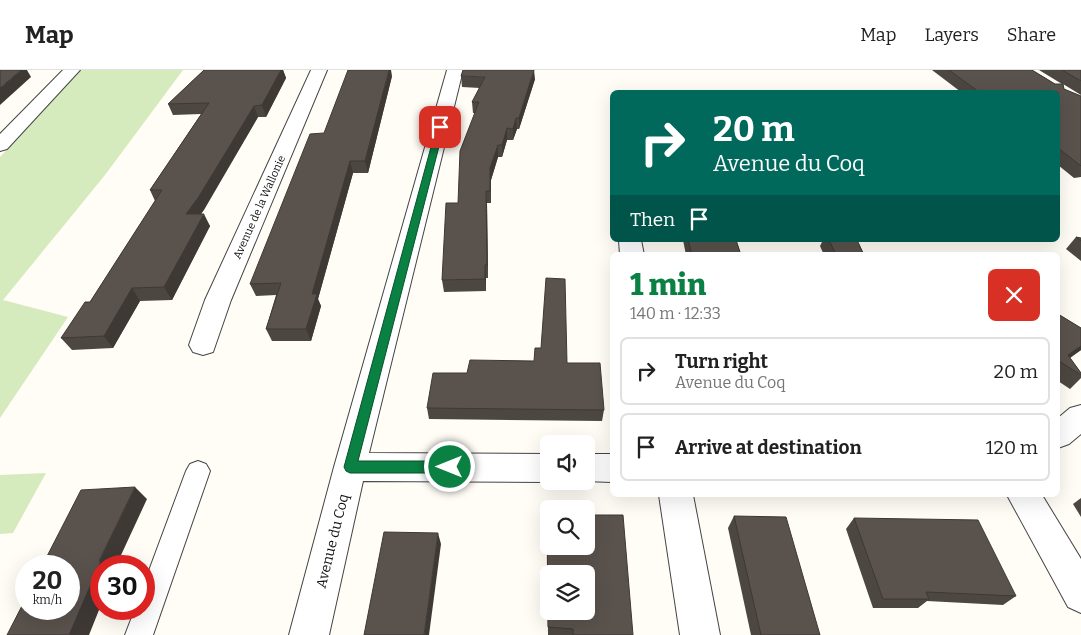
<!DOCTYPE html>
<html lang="en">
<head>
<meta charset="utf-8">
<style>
	body { margin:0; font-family:Bitter,serif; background:#f6f6f6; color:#222; height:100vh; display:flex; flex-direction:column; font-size:19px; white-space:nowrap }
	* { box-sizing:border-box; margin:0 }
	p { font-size:16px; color:#767676 }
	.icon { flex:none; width:28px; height:28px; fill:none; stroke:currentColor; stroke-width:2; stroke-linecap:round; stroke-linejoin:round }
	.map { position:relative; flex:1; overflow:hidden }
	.sheet { position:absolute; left:610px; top:182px; width:450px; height:245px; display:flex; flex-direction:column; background:#fff; border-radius:8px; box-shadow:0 5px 20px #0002 }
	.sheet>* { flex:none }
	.top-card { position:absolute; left:610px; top:20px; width:450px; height:152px; border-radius:8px; box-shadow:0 5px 20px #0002; background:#00695c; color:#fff; overflow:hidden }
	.fabs { position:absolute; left:540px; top:365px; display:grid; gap:10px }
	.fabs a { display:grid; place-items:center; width:55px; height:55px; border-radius:8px; background:#fff; box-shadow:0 5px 20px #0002; font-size:25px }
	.speed { position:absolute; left:15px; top:485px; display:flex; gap:10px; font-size:25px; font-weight:700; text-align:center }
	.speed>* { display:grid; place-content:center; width:65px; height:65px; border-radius:50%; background:#fff; box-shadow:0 5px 20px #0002; line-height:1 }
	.speed small { font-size:12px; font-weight:400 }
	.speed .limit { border:8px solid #d22; background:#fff; color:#111 }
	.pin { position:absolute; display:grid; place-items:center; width:42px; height:42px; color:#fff; margin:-21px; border-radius:10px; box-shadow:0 2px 8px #0006 }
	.me { position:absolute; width:55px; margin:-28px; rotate:270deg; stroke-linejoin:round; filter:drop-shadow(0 0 4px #0008) }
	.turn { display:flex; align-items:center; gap:18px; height:105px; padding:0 20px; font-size:22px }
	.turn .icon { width:65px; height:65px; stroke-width:2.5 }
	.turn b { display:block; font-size:35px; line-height:42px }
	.then { display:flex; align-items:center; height:48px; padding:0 20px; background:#0003; gap:10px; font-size:19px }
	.round { display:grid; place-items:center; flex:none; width:52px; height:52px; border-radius:8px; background:#f6f6f6 }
	.head { display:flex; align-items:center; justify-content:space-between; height:85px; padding:0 20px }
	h1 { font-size:30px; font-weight:800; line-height:38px; color:#0b8043 }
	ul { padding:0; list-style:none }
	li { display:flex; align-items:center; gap:15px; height:68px; margin:0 10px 8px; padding:0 10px; border:2px solid #e0e0e0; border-radius:8px }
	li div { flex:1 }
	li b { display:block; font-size:19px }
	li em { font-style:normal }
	header { display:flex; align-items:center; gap:30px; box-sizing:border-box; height:70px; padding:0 25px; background:#fff; border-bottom:1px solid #e0e0e0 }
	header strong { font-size:24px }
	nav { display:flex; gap:28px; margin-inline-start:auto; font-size:18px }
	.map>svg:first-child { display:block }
	.green { fill:#d5ebbd }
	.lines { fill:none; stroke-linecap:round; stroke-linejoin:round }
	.lane-casing { stroke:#444; stroke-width:2 }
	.street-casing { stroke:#444; stroke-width:2 }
	.lane { fill:#fff; fill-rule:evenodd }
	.street { fill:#fff; fill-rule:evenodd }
	.wall { fill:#4d4742 }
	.shaded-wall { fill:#3f3936 }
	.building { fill:#5a524d; stroke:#3f3936; fill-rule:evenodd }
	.route { fill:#0b8043; stroke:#07532c }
	.labels { text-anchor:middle; stroke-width:5; stroke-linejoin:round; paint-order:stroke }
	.far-street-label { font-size:11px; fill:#111; stroke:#fff }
	.street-label { font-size:14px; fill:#111; stroke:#fff }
</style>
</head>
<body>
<header>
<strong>Map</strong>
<nav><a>Map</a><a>Layers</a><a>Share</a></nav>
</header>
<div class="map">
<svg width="1081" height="565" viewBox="0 0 1081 565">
	<rect width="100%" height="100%" fill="#fffdf5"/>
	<g class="green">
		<polygon points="81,0 183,0 105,105 3,230 68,247 0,348 0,87"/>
		<polygon points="46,403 13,463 0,464 0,405"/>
	</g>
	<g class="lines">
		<defs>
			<polygon id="lane" points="198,391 206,394 210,401 153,565 125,565 135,539 144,539 144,514 186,401 190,394"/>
			<g id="street">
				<polygon points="63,0 80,0 7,79 0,81 0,64"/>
				<polygon points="311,0 327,0 231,230 213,282 203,285 193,282 189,275 205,230"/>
				<polygon points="447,0 463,0 369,383 549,384 549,411 551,411 549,412 363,411 329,565 289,565 334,397"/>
				<polygon points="619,170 641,170 644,185 620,185"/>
				<polygon points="1081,335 1081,364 1069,374 1058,378 1058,348 1070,338"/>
				<polygon points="586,384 612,384 612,412 584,411 586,411"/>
				<polygon points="659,425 693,425 720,565 680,565"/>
				<polygon points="1007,425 1042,425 1081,489 1081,543 1068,537"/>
			</g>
		</defs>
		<use href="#lane" class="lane-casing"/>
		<use href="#street" class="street-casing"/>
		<use href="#lane" class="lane"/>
		<use href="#street" class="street"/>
	</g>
	<g class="wall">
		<polygon points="204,0 283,0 286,8 266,47 258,47 201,144 210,156 172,230 140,231 113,278 72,280 61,268 90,232 155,131 150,120 201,44 173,45 168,34"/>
		<polygon points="932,0 1032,0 1055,14 1062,14 1039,0 1081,0 1081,25 1063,14 1064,19 1081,26 1081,107 1074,108 1058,95 1058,22 961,22"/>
		<polygon points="392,6 368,103 353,103 318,229 321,236 311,271 272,271 266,259 276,225 256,226 250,214"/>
		<polygon points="461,6 535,9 519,59 517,59 513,70 507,70 502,87 498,87 491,110 491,133 487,133 488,208 486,208 486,221 444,222 442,210 458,133 475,43 473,43 472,32 480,18 462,17"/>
		<polygon points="1076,167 1081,168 1081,191 1066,179"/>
		<polygon points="683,170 736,170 741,185 686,185"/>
		<polygon points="823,170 857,170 864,185 824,185 820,176"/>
		<polygon points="1058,244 1081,258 1081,280 1070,288 1081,303 1081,308 1070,319 1058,311"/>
		<polygon points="534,291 567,293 604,340 602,351 429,349 427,338 467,303"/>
		<polygon points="1081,428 1081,447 1073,434"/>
		<polygon points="547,444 633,565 548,565"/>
		<polygon points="734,446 820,565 751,565 728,458"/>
		<polygon points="854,448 1016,526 1003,535 927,531 918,538 873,538 846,459"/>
	</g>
	<g class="shaded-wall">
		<polygon points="21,0 27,0 31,7 0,35 0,18"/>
		<polygon points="281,0 283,0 286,8 266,47 262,35"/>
		<polygon points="389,0 391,0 392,6 368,103 365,91"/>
		<polygon points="534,0 535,9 519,59 519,48"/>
		<polygon points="254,36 258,47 204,140 192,156 186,144"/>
		<polygon points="516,48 517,59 513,70 513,59"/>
		<polygon points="507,58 507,70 502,87 502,75"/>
		<polygon points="498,75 498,87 491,110 491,133 490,98"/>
		<polygon points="350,91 353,103 318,229 321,236 311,271 306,259 312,224"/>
		<polygon points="486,121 487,133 488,208 487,195"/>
		<polygon points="204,144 210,156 172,230 164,217"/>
		<polygon points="485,195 486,208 486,221 485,209"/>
		<polygon points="132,218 140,231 113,278 104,266"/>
		<polygon points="1081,276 1081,280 1062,293 1068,285"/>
		<polygon points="135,417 147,429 116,496 101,496 101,535 89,565 69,565 99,491"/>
		<polygon points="438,463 441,474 429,565 424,565"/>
	</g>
	<g class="building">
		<polygon points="0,0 21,0 0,18"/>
		<polygon points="204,0 281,0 262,35 254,36 198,128 186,144 204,144 164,217 132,218 104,266 61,268 85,232 90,232 162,120 150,120 209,33 168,34"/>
		<polygon points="348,0 389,0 365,91 350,91 312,224 317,224 306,259 266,259 281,213 250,214 310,64 324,63"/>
		<polygon points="463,0 534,0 519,48 516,48 513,59 507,58 502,75 498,75 490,98 490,121 486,121 487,195 485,195 485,209 442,210 446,133 458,133 460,81 479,32 472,32 485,7 461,6"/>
		<polygon points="949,0 1032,0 1055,14 1063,14 1064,19 1081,26 1081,96 1058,78 1058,22 979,22"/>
		<polygon points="1062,0 1081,0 1081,11"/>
		<polygon points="1076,167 1081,168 1081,171"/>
		<polygon points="688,170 736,170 741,185 692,185"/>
		<polygon points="829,170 857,170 864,185 836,185"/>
		<polygon points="546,208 565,209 567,293 600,293 604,340 427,338 433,303 467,303 470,290 534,291 535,278 541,278"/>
		<polygon points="1058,244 1081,258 1081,276 1068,285 1081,303 1081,305 1059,291 1058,292"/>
		<polygon points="135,417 99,491 101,491 69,565 7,565 26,528 26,539 69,539 69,496 42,496 81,420"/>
		<path d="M547 444H549V476H586V445H623L633 565H573V559L548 557ZM549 504H586V541H549Z"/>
		<polygon points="734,446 786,447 820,565 761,565"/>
		<polygon points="854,448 978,450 1016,526 926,522 929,529 883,529"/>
		<polygon points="384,462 438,463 424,565 364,565"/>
	</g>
	<polygon class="route" points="437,55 444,57 358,391 450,391 454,393 456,397 454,401 450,403 350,403 346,401 344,397"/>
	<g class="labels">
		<g class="far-street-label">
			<text transform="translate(259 137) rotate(-66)" y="4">Avenue de la Wallonie</text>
		</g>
		<g class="street-label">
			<text transform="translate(332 471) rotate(-76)" y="5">Avenue du Coq</text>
		</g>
	</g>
</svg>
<div class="fabs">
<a><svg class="icon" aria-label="sound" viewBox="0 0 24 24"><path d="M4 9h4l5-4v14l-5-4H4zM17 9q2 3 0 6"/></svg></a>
<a><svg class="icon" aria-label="search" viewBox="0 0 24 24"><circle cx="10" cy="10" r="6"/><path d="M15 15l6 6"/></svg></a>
<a><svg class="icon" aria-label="layers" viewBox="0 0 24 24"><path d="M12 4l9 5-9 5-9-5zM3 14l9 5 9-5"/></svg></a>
</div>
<div class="speed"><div>20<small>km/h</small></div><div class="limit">30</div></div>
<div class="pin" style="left:440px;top:57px;background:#d93025"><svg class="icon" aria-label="arrive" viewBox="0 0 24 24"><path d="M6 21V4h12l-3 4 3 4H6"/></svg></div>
<svg class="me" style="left:450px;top:397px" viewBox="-20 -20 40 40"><circle r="17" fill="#0b8043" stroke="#fff" stroke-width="3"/><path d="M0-11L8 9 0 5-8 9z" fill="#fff"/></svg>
<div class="top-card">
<div class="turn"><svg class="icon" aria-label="right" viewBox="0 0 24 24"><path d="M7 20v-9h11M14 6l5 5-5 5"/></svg><div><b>20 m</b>Avenue du Coq</div></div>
<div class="then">Then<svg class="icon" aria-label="arrive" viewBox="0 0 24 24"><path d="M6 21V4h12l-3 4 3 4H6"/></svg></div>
</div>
<section class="sheet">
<div class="head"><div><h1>1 min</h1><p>140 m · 12:33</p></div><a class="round" style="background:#d93025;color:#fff"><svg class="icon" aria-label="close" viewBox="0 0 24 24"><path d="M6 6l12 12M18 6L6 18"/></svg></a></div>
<ul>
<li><svg class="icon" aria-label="right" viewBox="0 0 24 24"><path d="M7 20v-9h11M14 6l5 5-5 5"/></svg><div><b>Turn right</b><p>Avenue du Coq</p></div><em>20 m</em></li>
<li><svg class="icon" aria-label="arrive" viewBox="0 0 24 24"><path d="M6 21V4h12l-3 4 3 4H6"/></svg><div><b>Arrive at destination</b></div><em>120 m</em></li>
</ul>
</section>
</div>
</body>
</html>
